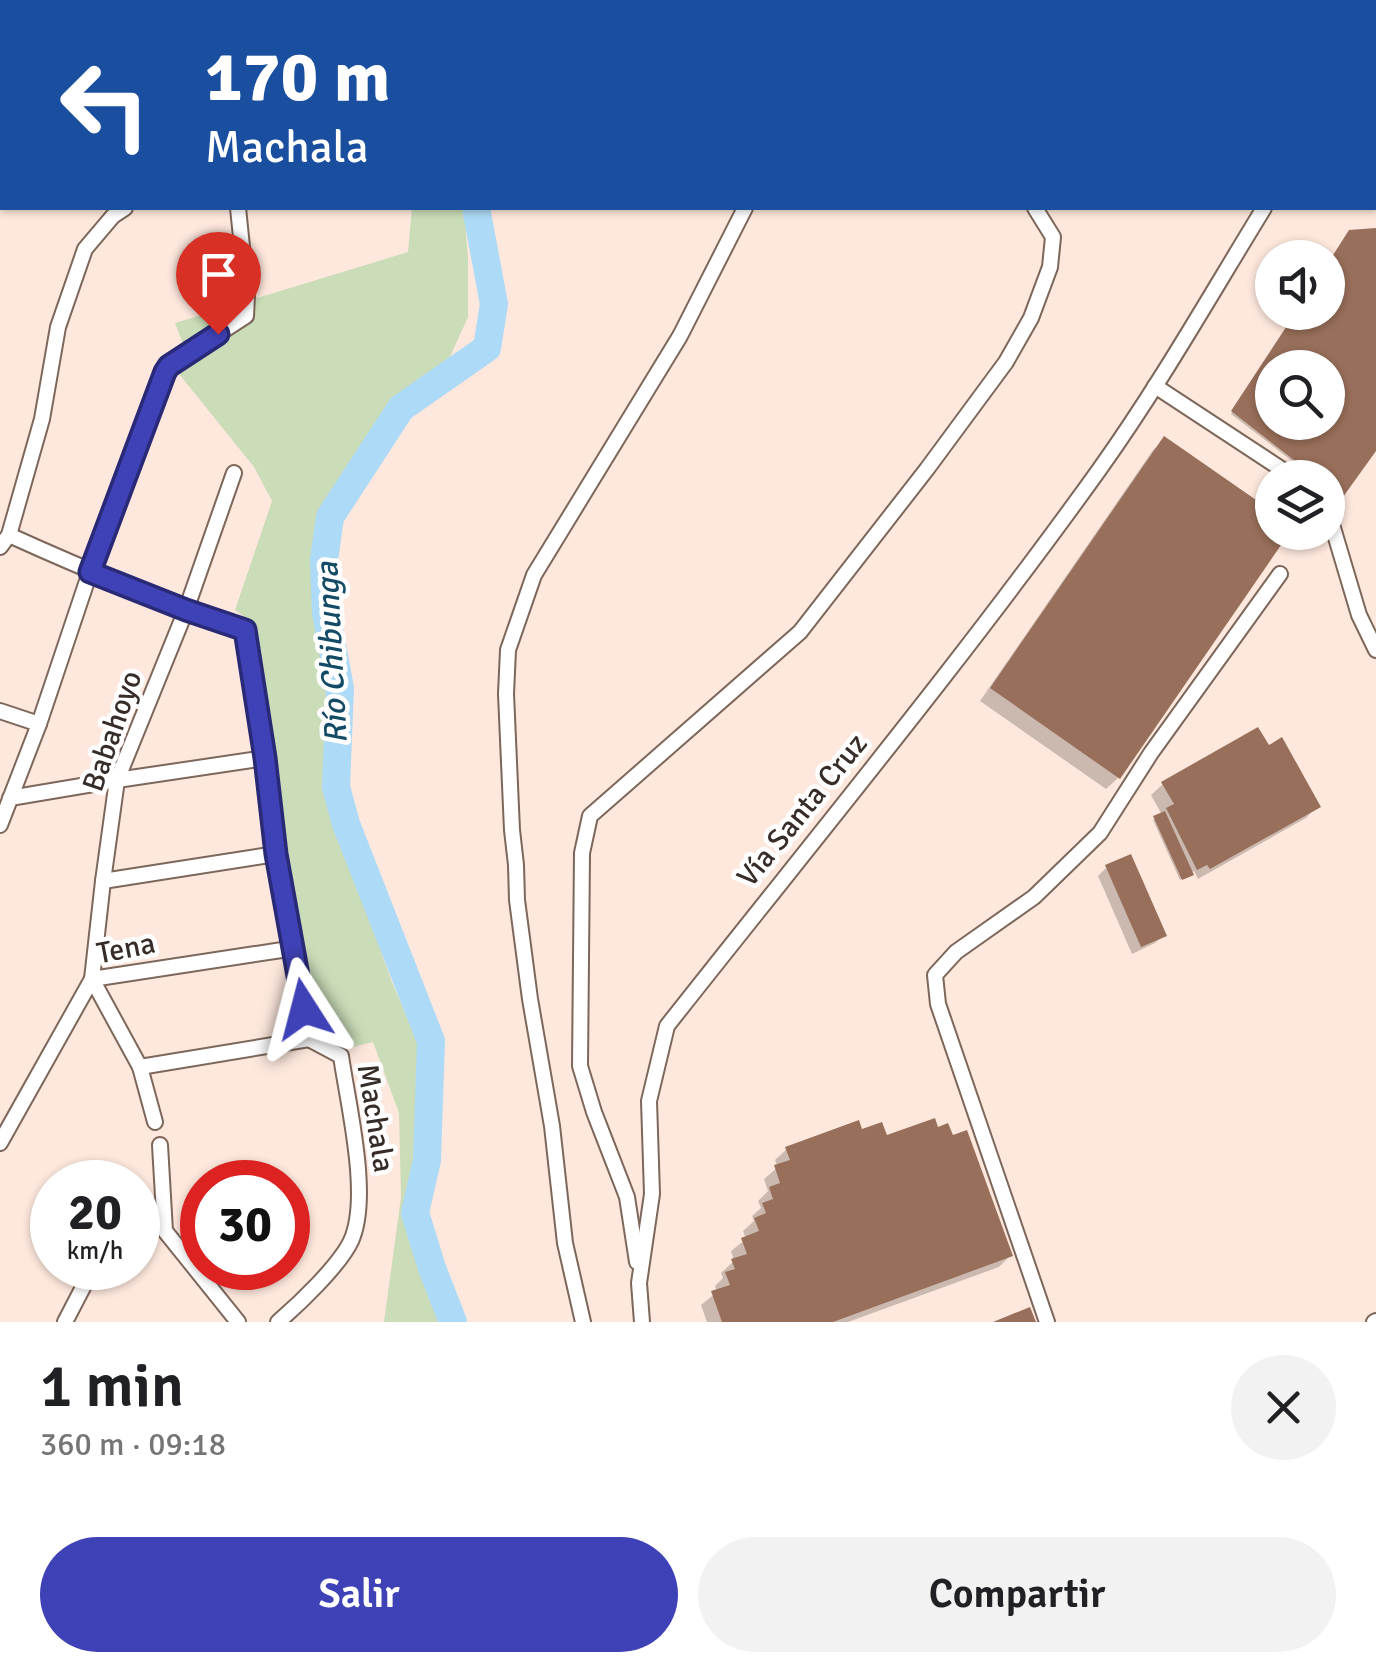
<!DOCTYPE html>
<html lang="es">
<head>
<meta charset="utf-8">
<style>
	body { margin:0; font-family:Signika,sans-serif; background:#f2f2f2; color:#202124; height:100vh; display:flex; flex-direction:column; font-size:38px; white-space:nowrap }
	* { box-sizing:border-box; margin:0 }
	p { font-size:32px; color:#757577 }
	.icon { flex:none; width:55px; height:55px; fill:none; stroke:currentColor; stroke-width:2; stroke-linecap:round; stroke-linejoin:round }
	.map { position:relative; height:1322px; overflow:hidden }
	.details { display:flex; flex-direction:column; background:#fff; flex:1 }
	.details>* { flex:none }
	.guide { position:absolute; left:0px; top:0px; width:1378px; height:210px; box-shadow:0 2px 8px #0004; background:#1a4fa0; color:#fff; overflow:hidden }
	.fabs { position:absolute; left:1255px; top:240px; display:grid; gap:20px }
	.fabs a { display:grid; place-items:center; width:90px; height:90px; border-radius:50%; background:#fff; box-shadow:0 2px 8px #0004; font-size:50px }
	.speed { position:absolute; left:30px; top:1160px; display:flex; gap:20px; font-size:50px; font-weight:700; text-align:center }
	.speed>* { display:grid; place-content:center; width:130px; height:130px; border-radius:50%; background:#fff; box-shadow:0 2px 8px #0004; line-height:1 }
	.speed small { font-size:25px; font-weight:400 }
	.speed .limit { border:15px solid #d22; background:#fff; color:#111 }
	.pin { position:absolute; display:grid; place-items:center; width:85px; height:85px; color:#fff; margin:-102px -42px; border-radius:50% 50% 50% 0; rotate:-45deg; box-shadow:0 0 10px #0007 }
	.pin .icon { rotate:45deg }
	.me { position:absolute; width:110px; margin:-55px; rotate:351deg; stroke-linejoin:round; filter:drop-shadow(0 0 8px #0008) }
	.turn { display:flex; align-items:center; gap:35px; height:210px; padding:0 40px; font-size:45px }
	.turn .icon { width:130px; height:130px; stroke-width:2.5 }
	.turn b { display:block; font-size:70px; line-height:85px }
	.round { display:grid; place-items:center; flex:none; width:105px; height:105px; border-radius:52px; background:#f2f2f2 }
	.headline { display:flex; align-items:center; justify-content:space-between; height:170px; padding:0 40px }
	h1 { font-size:60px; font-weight:600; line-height:75px }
	.primary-button { display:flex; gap:20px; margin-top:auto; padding:20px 40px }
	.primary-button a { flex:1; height:115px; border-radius:60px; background:#3f41b6; color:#fff; font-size:40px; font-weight:600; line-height:115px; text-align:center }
	.primary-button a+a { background:#f2f2f2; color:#202124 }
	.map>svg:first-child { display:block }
	.green { fill:#cadcb8 }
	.shadow { fill:#0003; fill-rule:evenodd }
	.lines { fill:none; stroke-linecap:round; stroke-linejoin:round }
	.river { stroke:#addaf6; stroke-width:28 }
	.building { fill:#986f5a; fill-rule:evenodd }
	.minor-casing { stroke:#7d665a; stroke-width:18 }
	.minor { stroke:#fff; stroke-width:14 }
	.route-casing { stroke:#292a76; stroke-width:25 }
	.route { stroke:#3f41b6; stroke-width:18 }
	.labels { text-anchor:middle; stroke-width:9; stroke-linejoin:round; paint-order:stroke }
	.street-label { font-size:30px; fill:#372d28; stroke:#fff }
	.water-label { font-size:32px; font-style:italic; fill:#134a66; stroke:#fff }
</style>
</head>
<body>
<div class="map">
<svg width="1376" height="1322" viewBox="0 0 1376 1322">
	<rect width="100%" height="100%" fill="#fee8dd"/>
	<polygon class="green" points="412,208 464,208 468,258 468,317 445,368 383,424 341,476 318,527 312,598 326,670 328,768 339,836 392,982 425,1059 417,1246 426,1289 440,1322 384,1322 401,1197 399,1113 373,1042 349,1048 315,1032 255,625 235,610 272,501 254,467 167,359 185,349 175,323 408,252"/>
	<g class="shadow">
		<path d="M1376 231V447L1340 497 1328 488V478H1314L1231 414 1297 312H1328V266L1348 235ZM1272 368H1328V422H1272Z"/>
		<polygon points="1165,439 1272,514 1272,532 1287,532 1118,778 1106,789 980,701 1153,450"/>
		<polygon points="1268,748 1317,806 1306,818 1198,879 1194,871 1180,880 1153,820 1162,815 1151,795 1163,784"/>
		<polygon points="1106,868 1164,935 1155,943 1132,954 1098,876"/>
		<polygon points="860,1132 885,1139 1010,1256 999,1267 848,1322 707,1322 701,1305 717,1292 715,1286 723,1278 721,1273 734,1261 731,1251 746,1239 743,1231 754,1221 752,1216 761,1208 758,1201 768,1191 764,1179 778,1167 775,1160 787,1149"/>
	</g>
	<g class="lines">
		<g class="river">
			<polyline points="580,2 582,0"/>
			<polyline points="453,1322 432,1268 415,1213 427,1160 431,1041 346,824 336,787 340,688 326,613 324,560 330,517 401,408 487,348 494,304 476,208"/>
		</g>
	</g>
	<g class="building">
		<path d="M1376 228V451L1343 497 1328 485V478H1317L1231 411 1296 312H1328V263L1349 230ZM1272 368H1328V422H1272Z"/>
		<polygon points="1164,436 1272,511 1272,532 1290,532 1120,779 990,688"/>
		<polygon points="1258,727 1269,745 1282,737 1321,807 1210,869 1207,865 1197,870 1166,808 1174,804 1161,782"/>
		<polygon points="1165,811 1194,875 1182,880 1153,816"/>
		<polygon points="1131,854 1167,936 1141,947 1105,865"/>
		<polygon points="935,1118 938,1127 948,1123 953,1135 967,1130 1013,1256 833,1322 722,1322 711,1291 730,1285 725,1272 735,1269 731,1259 747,1254 741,1238 759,1231 754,1218 766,1213 762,1203 773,1199 769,1187 780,1183 774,1165 790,1160 785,1147 859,1120 862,1129 882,1122 887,1135"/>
		<polygon points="1030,1307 1036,1322 993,1322"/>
	</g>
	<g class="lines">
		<defs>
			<g id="minor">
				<polyline points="276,0 280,2"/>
				<polyline points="731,0 734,2"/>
				<polyline points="173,2 175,0"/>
				<polyline points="342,2 344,0"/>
				<polyline points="1375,27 1376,25"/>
				<polyline points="1155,386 1295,478"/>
				<polyline points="1328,511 1359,615 1376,650"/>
				<path d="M9 535C86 570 164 602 245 630L265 758 276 854 295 948 309 1039 341 1056C348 1105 371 1197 351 1241 339 1266 299 1304 278 1322"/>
				<polyline points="0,547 9,535 42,419 58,327 85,249 113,216 125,208"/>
				<polyline points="0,711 39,724"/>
				<polyline points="10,798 117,780 265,758"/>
				<polyline points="0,825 39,724 90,572 165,372 169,366 246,316 247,295 238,208"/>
				<polyline points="103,881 276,854"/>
				<polyline points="92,979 295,948"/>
				<polyline points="140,1067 309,1039"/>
				<polyline points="155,1122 140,1067 92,979 103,881 117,780 186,610 234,473"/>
				<polyline points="0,1143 92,979"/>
				<polyline points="160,1145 165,1231 238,1322"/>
				<polyline points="637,1262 627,1197 594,1112 580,1066 582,853 590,816 800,632 927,469 1006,362 1031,318 1050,267 1053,237 1035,208"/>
				<polyline points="65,1322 93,1268"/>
				<polyline points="583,1322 565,1243 552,1126 530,999 517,900 516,865 512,830 506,694 508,650 534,575 680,336 745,208"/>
				<path d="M642 1322 639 1283 652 1194 649 1101 667 1026C812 842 962 661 1099 470 1159 386 1210 296 1264 208"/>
				<polyline points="1047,1322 938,1004 935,975 956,952 1034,897 1100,833 1151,753 1280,574"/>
				<polyline points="1374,1322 1376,1321"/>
			</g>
		</defs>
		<use href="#minor" class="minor-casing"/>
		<use href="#minor" class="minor"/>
	</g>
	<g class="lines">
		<defs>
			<polyline id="route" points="218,334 169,366 165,372 90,572 186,610 245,630 265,758 276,854 304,1009"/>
		</defs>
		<use href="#route" class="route-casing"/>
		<use href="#route" class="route"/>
	</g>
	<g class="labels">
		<g class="street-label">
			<text transform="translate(112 731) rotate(-71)" y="10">Babahoyo</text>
			<text transform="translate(802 810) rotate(-51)" y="10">Vía Santa Cruz</text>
			<text transform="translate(126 948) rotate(-11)" y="10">Tena</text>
			<text transform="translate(376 1118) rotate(81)" y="10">Machala</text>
		</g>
		<g class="water-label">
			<text transform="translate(331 653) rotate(-93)" y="11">Río Chibunga</text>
		</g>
	</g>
</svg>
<div class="fabs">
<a><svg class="icon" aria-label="sound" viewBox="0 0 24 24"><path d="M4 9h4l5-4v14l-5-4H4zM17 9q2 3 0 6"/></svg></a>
<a><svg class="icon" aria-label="search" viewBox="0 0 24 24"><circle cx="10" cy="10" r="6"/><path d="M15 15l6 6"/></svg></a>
<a><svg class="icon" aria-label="layers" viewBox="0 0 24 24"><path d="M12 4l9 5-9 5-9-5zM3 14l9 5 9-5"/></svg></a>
</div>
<div class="speed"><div>20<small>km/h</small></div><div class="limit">30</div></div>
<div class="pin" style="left:218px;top:334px;background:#d93025"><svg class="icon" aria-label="arrive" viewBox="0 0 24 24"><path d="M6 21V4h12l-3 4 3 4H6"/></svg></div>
<svg class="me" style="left:304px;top:1009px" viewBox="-20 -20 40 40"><path d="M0-17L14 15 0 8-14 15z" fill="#3f41b6" stroke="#fff" stroke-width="4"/></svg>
<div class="guide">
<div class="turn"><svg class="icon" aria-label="left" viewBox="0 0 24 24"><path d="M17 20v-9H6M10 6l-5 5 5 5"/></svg><div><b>170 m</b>Machala</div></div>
</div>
</div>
<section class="details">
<div class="headline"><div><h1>1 min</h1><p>360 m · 09:18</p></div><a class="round"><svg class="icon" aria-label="close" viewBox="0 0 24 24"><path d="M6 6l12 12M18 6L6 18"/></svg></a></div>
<div class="primary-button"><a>Salir</a><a>Compartir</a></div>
</section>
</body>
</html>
